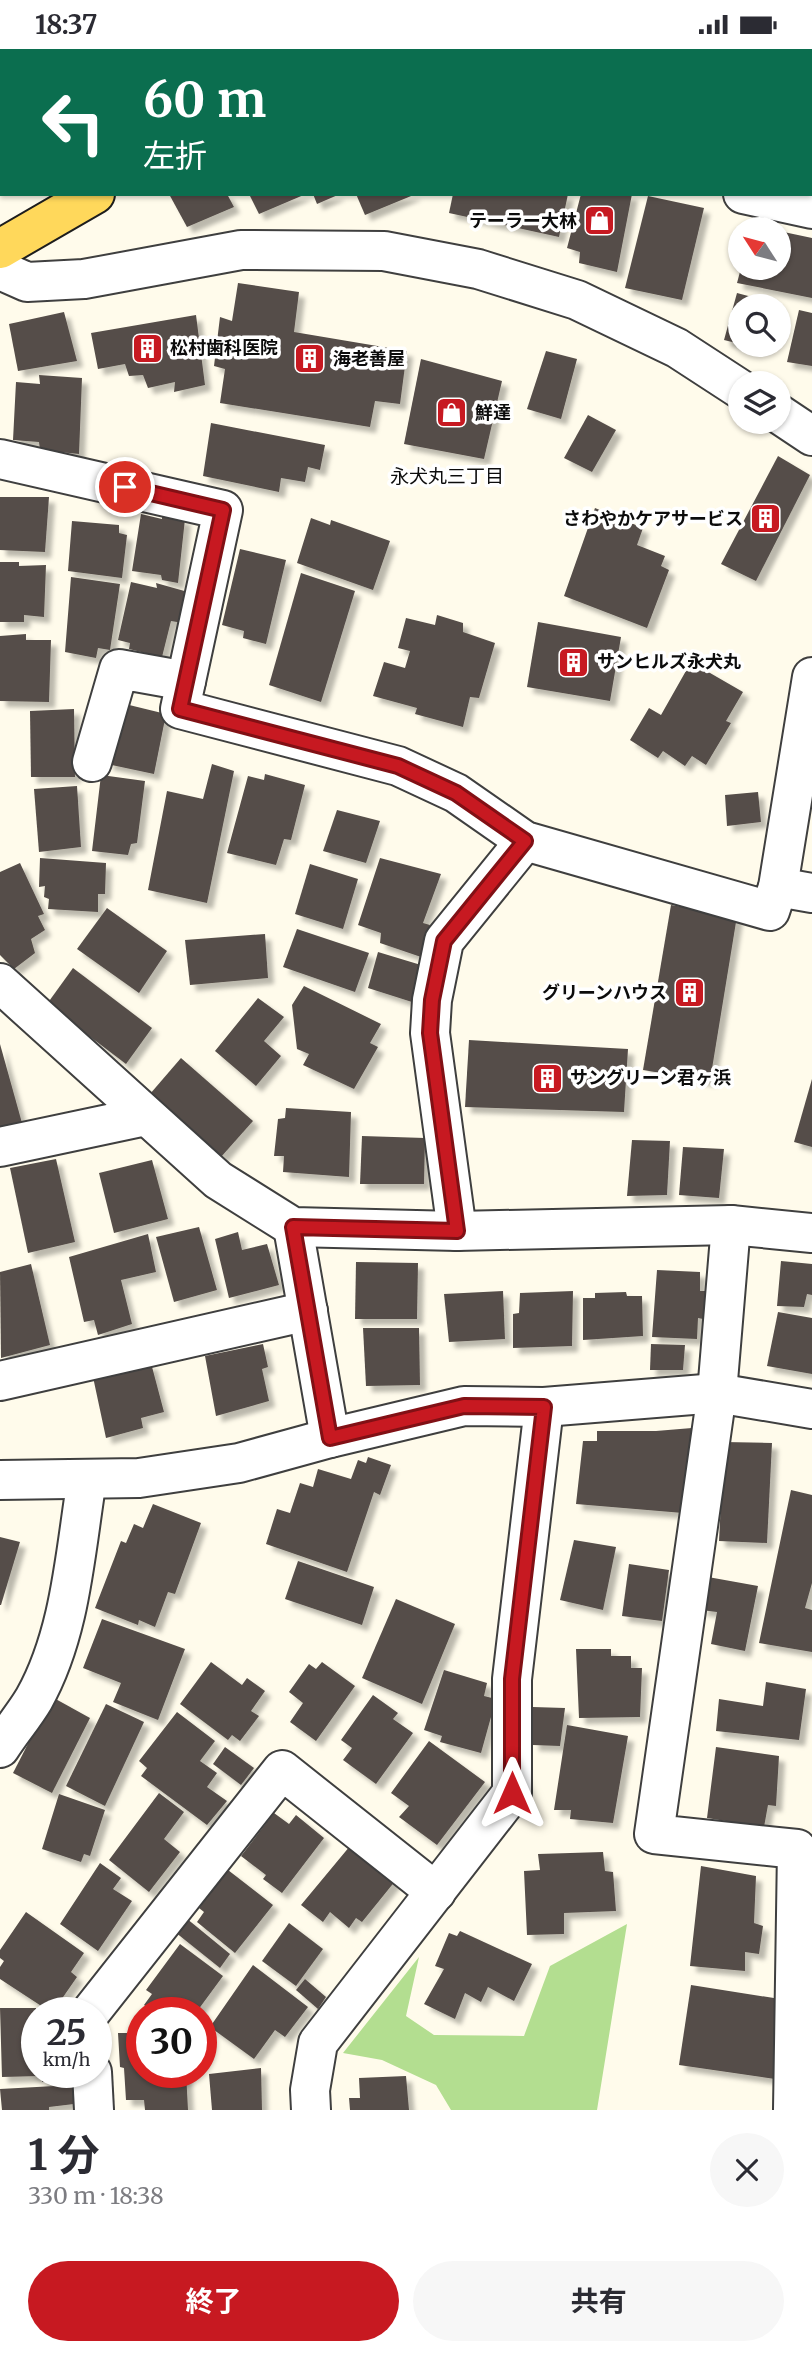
<!DOCTYPE html>
<html lang="ja">
<head>
<meta charset="utf-8">
<style>
	body { margin:0; font-family:Merriweather,"Noto Sans JP",serif; background:#f7f7f7; color:#2b2b33; height:100vh; display:flex; flex-direction:column; font-size:26px; white-space:nowrap }
	* { box-sizing:border-box; margin:0 }
	p { font-size:23px; color:#7c7c81 }
	.icon { flex:none; width:38px; height:38px; fill:none; stroke:currentColor; stroke-width:2; stroke-linecap:round; stroke-linejoin:round }
	.map { position:relative; height:2061px; overflow:hidden }
	.panel { display:flex; flex-direction:column; background:#fff; flex:1 }
	.panel>* { flex:none }
	.guide { position:absolute; left:0px; top:0px; width:812px; height:147px; box-shadow:0 2px 5px #0004; background:#0b6e4f; color:#fff; overflow:hidden }
	.needle { width:46px; rotate:306deg }
	.buttons { position:absolute; left:728px; top:168px; display:grid; gap:14px }
	.buttons a { display:grid; place-items:center; width:63px; height:63px; border-radius:50%; background:#fff; box-shadow:0 2px 5px #0004; font-size:35px }
	.speed { position:absolute; left:21px; top:1948px; display:flex; gap:14px; font-size:35px; font-weight:700; text-align:center }
	.speed>* { display:grid; place-content:center; width:91px; height:91px; border-radius:50%; background:#fff; box-shadow:0 2px 5px #0004; line-height:1 }
	.speed small { font-size:18px; font-weight:400 }
	.speed .limit { border:10px solid #d22; background:#fff; color:#111 }
	.pin { position:absolute; display:grid; place-items:center; width:60px; height:60px; color:#fff; margin:-30px; border:4px solid #fff; border-radius:50%; box-shadow:0 2px 7px #0007 }
	.me { position:absolute; width:77px; margin:-38px; rotate:0deg; stroke-linejoin:round; filter:drop-shadow(0 0 5px #0008) }
	.turn { display:flex; align-items:center; gap:24px; height:147px; padding:0 28px; font-size:32px }
	.turn .icon { width:91px; height:91px; stroke-width:2.5 }
	.turn b { display:block; font-size:49px; line-height:60px }
	.round { display:grid; place-items:center; flex:none; width:74px; height:74px; border-radius:37px; background:#f7f7f7 }
	.head { display:flex; align-items:center; justify-content:space-between; height:119px; padding:0 28px }
	h1 { font-size:42px; font-weight:700; line-height:52px }
	.button { display:flex; gap:14px; margin-top:auto; padding:14px 28px }
	.button a { flex:1; height:80px; border-radius:42px; background:#c71921; color:#fff; font-size:28px; font-weight:700; line-height:80px; text-align:center }
	.button a+a { background:#f7f7f7; color:#2b2b33 }
	.status { display:flex; justify-content:space-between; align-items:center; height:49px; padding:0 35px; background:#fff; direction:ltr }
	.status svg { height:19px; fill:currentColor }
	.map>svg:first-child { display:block }
	.forest { fill:#b3de90 }
	.building { fill:#554d48; filter:url(#shadow) }
	.lines { fill:none; stroke-linecap:round; stroke-linejoin:round }
	.minor-casing { stroke:#3f3f3f; stroke-width:42 }
	.major-casing { stroke:#1d1d1d; stroke-width:42 }
	.minor { stroke:#fff; stroke-width:38 }
	.major { stroke:#ffd85b; stroke-width:38 }
	.route-casing { stroke:#811015; stroke-width:18 }
	.route { stroke:#c71921; stroke-width:12 }
	.labels { text-anchor:middle; stroke-width:7; stroke-linejoin:round; paint-order:stroke }
	.poi-label { font-size:18px; font-weight:bold; fill:#0c0c0c; stroke:#fff; text-anchor:start }
	.neighbourhood-label { font-size:19px; fill:#0c0c0c; stroke:#fff }
</style>
</head>
<body>
<div class="status"><b>18:37</b><svg viewBox="0 0 49 12"><path d="M0 12V9h3v3zM5 12V6h3v6zM10 12V3h3v9zM15 12V0h3v12zM26 1h20v11H26zM47 4h2v5h-2z"/></svg></div>
<div class="map">
<svg width="812" height="2061" viewBox="0 0 812 2061">
	<defs>
		<filter id="shadow"><feDropShadow dx="6" dy="6" stdDeviation="2" flood-color="#0004"/></filter>
	</defs>
	<rect width="100%" height="100%" fill="#fffbeb"/>
	<polygon class="forest" points="627,1875 597,2061 451,2061 436,2036 382,2011 343,2004 419,1908 406,1967 434,1986 524,1987 550,1917"/>
	<g class="building">
		<polygon points="169,145 227,145 234,158 187,178"/>
		<polygon points="249,145 306,145 259,165"/>
		<polygon points="313,145 340,145 317,155"/>
		<polygon points="356,145 416,145 365,166"/>
		<polygon points="453,145 568,145 559,188 449,164"/>
		<polygon points="581,145 632,145 617,223 579,214 580,203 567,199"/>
		<polygon points="648,147 704,159 682,251 625,239"/>
		<polygon points="779,182 812,189 812,249 737,234 741,219 779,219"/>
		<polygon points="238,234 299,243 294,283 407,302 400,355 375,352 370,378 220,354 225,320 214,317 220,268 232,272"/>
		<polygon points="737,244 774,254 773,257 740,257 740,295 724,291"/>
		<polygon points="799,261 812,264 812,317 787,313"/>
		<polygon points="64,263 77,312 18,322 9,275"/>
		<polygon points="196,266 205,336 174,343 175,333 148,339 143,326 129,327 125,315 98,320 91,284"/>
		<polygon points="546,302 577,310 561,370 527,360"/>
		<polygon points="421,310 502,332 484,410 404,395"/>
		<polygon points="39,326 82,329 79,405 40,401 39,393 13,391 16,333 40,335"/>
		<polygon points="588,366 616,381 592,423 564,409"/>
		<polygon points="211,374 325,396 320,421 308,418 305,433 281,429 279,443 203,427"/>
		<polygon points="778,407 810,426 756,532 721,515"/>
		<polygon points="0,448 49,448 45,503 0,501"/>
		<polygon points="595,459 643,479 637,496 665,507 661,517 669,521 647,579 564,547"/>
		<polygon points="141,465 162,470 162,465 185,470 178,534 162,531 161,526 132,522"/>
		<polygon points="311,469 330,476 331,471 390,492 373,541 297,514"/>
		<polygon points="72,472 119,476 119,484 127,486 122,529 68,522"/>
		<polygon points="240,500 286,511 266,595 243,589 244,582 222,576"/>
		<polygon points="0,513 19,513 19,517 46,516 44,568 24,566 24,573 0,573"/>
		<polygon points="301,524 355,542 321,653 269,636"/>
		<polygon points="71,528 120,535 110,601 98,599 96,609 65,603"/>
		<polygon points="131,533 157,539 156,534 188,543 183,574 171,572 162,608 129,600 130,594 118,591"/>
		<polygon points="437,566 463,574 463,583 495,594 479,649 470,648 463,678 415,665 417,659 373,647 384,613 405,619 410,602 398,599 406,569 435,576"/>
		<polygon points="538,573 621,588 610,652 527,638"/>
		<polygon points="26,585 26,591 51,591 49,653 0,652 0,587"/>
		<polygon points="691,613 743,643 726,672 731,674 706,716 692,707 685,717 663,702 658,709 630,691 649,659 661,666"/>
		<polygon points="121,654 166,665 154,725 107,715"/>
		<polygon points="74,660 75,728 31,728 30,662"/>
		<polygon points="212,715 234,722 207,854 148,841 167,742 203,750"/>
		<polygon points="265,725 305,736 291,791 284,790 276,816 227,804 248,727 264,731"/>
		<polygon points="101,726 145,732 137,794 131,795 128,806 92,802"/>
		<polygon points="77,737 81,798 39,803 34,740"/>
		<polygon points="758,743 761,773 727,777 725,746"/>
		<polygon points="337,761 380,772 366,814 323,802"/>
		<polygon points="40,809 106,814 105,845 98,845 98,863 48,860 49,850 44,848 45,837 39,838"/>
		<polygon points="380,809 441,825 423,874 430,876 425,890 424,909 380,894 381,884 358,876"/>
		<polygon points="20,814 44,865 38,867 45,881 31,890 35,904 14,920 0,906 0,823"/>
		<polygon points="310,815 358,830 343,880 295,865"/>
		<polygon points="671,856 737,867 710,1032 643,1021"/>
		<polygon points="107,859 167,902 139,944 77,900"/>
		<polygon points="297,880 369,904 355,943 283,918"/>
		<polygon points="265,885 268,929 190,936 185,891"/>
		<polygon points="378,903 421,916 412,953 368,939"/>
		<polygon points="73,919 152,979 126,1015 47,955"/>
		<polygon points="304,937 381,975 370,994 378,998 354,1040 303,1016 309,1005 297,1000 292,956"/>
		<polygon points="258,949 284,968 264,992 281,1007 256,1037 215,1002"/>
		<polygon points="469,991 628,1000 624,1063 465,1058"/>
		<polygon points="0,995 22,1074 0,1078"/>
		<polygon points="181,1009 253,1072 221,1108 150,1045"/>
		<polygon points="812,1030 812,1098 794,1093"/>
		<polygon points="286,1059 351,1063 349,1128 283,1123 284,1107 274,1107 278,1070 285,1069"/>
		<polygon points="362,1087 425,1089 424,1135 360,1135"/>
		<polygon points="632,1091 670,1092 667,1146 627,1147"/>
		<polygon points="683,1098 724,1100 719,1149 679,1146"/>
		<polygon points="56,1110 75,1193 28,1204 10,1119"/>
		<polygon points="152,1111 168,1170 114,1184 99,1124"/>
		<polygon points="199,1178 217,1241 174,1253 156,1188"/>
		<polygon points="238,1183 242,1201 267,1195 279,1236 229,1249 215,1190"/>
		<polygon points="148,1185 156,1223 121,1231 132,1275 98,1286 94,1271 84,1273 69,1208"/>
		<polygon points="781,1212 812,1215 812,1246 807,1245 804,1258 777,1257"/>
		<polygon points="356,1213 418,1214 417,1270 355,1270"/>
		<polygon points="31,1215 50,1296 1,1309 0,1223"/>
		<polygon points="657,1221 700,1223 700,1242 706,1242 703,1270 698,1269 697,1290 652,1288"/>
		<polygon points="503,1242 505,1290 449,1293 444,1245"/>
		<polygon points="573,1242 572,1297 513,1299 513,1265 519,1264 520,1244"/>
		<polygon points="626,1243 627,1247 642,1247 643,1287 583,1291 583,1249 595,1249 595,1244"/>
		<polygon points="778,1263 812,1269 812,1325 767,1317"/>
		<polygon points="363,1279 419,1279 420,1336 366,1337"/>
		<polygon points="263,1295 268,1318 262,1320 269,1352 216,1367 205,1307"/>
		<polygon points="651,1295 685,1296 683,1321 650,1321"/>
		<polygon points="151,1314 164,1363 141,1369 143,1379 106,1389 93,1328"/>
		<polygon points="692,1379 683,1464 576,1455 583,1392 597,1392 597,1382 656,1382"/>
		<polygon points="724,1393 772,1394 767,1494 719,1492"/>
		<polygon points="368,1408 391,1416 380,1446 374,1443 347,1523 266,1495 277,1460 290,1464 300,1434 313,1438 318,1420 351,1430 358,1411 366,1414"/>
		<polygon points="791,1441 812,1446 812,1534 805,1559 812,1561 812,1603 759,1594"/>
		<polygon points="153,1455 201,1474 175,1545 168,1543 155,1578 139,1571 138,1576 95,1559 121,1492 126,1494 134,1475 143,1479"/>
		<polygon points="0,1488 20,1493 1,1556 0,1556"/>
		<polygon points="574,1491 616,1498 603,1561 560,1551"/>
		<polygon points="298,1512 374,1538 362,1576 285,1550"/>
		<polygon points="629,1515 669,1521 662,1572 622,1567"/>
		<polygon points="708,1528 758,1537 745,1602 711,1595 717,1563 701,1561"/>
		<polygon points="396,1550 455,1575 422,1655 362,1629"/>
		<polygon points="102,1570 185,1600 158,1671 113,1653 121,1634 83,1619"/>
		<polygon points="576,1600 611,1600 611,1607 631,1607 631,1619 642,1619 640,1668 579,1669"/>
		<polygon points="211,1613 242,1636 247,1629 265,1642 251,1662 259,1667 240,1692 232,1686 228,1691 180,1655"/>
		<polygon points="322,1613 355,1637 316,1692 290,1673 303,1654 289,1643 309,1615 316,1620"/>
		<polygon points="444,1621 487,1634 484,1647 496,1650 481,1704 440,1693 442,1687 424,1681"/>
		<polygon points="766,1633 806,1640 799,1691 716,1682 719,1650 763,1657"/>
		<polygon points="373,1646 398,1664 393,1670 413,1684 376,1735 343,1711 352,1699 341,1691"/>
		<polygon points="52,1648 90,1669 52,1744 13,1724"/>
		<polygon points="106,1655 144,1673 105,1757 66,1737"/>
		<polygon points="533,1658 565,1659 560,1697 533,1696"/>
		<polygon points="177,1663 215,1692 200,1712 217,1724 207,1738 227,1752 207,1776 141,1727 147,1719 139,1712"/>
		<polygon points="567,1676 628,1687 613,1774 570,1770 571,1761 554,1761"/>
		<polygon points="429,1692 485,1733 437,1796 399,1768 409,1757 391,1744"/>
		<polygon points="225,1698 254,1719 241,1736 213,1715"/>
		<polygon points="716,1698 779,1707 776,1757 768,1756 764,1778 707,1769"/>
		<polygon points="159,1744 184,1763 164,1790 180,1803 149,1843 109,1811"/>
		<polygon points="59,1745 105,1761 90,1807 84,1805 81,1813 42,1800"/>
		<polygon points="274,1764 289,1775 296,1766 324,1789 282,1844 263,1830 266,1826 241,1807"/>
		<polygon points="350,1797 396,1831 362,1873 356,1869 349,1879 330,1863 323,1873 301,1856"/>
		<polygon points="603,1803 605,1822 613,1823 616,1862 564,1864 564,1885 527,1886 524,1822 540,1821 538,1805"/>
		<polygon points="100,1814 121,1829 113,1840 132,1852 98,1902 60,1875"/>
		<polygon points="701,1817 756,1827 754,1874 763,1877 759,1905 745,1903 745,1922 690,1917"/>
		<polygon points="228,1821 273,1856 235,1904 197,1873 204,1863 199,1859"/>
		<polygon points="26,1863 84,1904 71,1923 77,1928 52,1964 0,1930 0,1918 4,1912 0,1909 0,1901"/>
		<polygon points="186,1869 230,1905 220,1919 175,1883"/>
		<polygon points="289,1874 323,1900 296,1937 262,1912"/>
		<polygon points="460,1882 532,1915 514,1952 488,1938 481,1953 465,1944 455,1970 424,1955 444,1920 435,1917 449,1884 457,1887"/>
		<polygon points="180,1895 223,1927 198,1961 203,1964 154,1964 144,1956 152,1945 146,1941"/>
		<polygon points="253,1916 308,1958 285,1988 275,1981 254,2010 210,1978"/>
		<polygon points="305,1930 326,1948 318,1960 296,1941"/>
		<polygon points="691,1936 780,1950 782,2031 679,2016"/>
		<polygon points="0,1959 36,1959 37,2023 40,2023 40,2027 2,2028"/>
		<polygon points="118,1984 142,1984 142,2023 186,2023 188,2061 145,2061 144,2051 126,2051 124,2019 120,2018"/>
		<polygon points="261,2019 262,2061 212,2061 209,2025"/>
		<polygon points="42,2023 71,2023 71,2032 42,2033"/>
		<polygon points="406,2027 409,2061 350,2061 349,2049 360,2049 359,2029"/>
		<polygon points="73,2036 74,2055 49,2058 49,2061 2,2061 0,2040"/>
	</g>
	<g class="lines">
		<defs>
			<g id="minor">
				<polyline points="393,0 394,2"/>
				<polyline points="743,145 812,160"/>
				<polyline points="0,221 27,233 84,230 241,201 384,202 478,220 577,251 677,299 740,340"/>
				<polyline points="779,365 812,387"/>
				<polyline points="0,410 223,461 180,660 398,717 456,744 525,792 770,862 778,838 812,628"/>
				<polyline points="92,713 119,620 186,632"/>
				<polyline points="778,838 812,844"/>
				<polyline points="0,934 218,1131 293,1178 457,1182 731,1176 812,1184"/>
				<polyline points="0,1098 146,1067"/>
				<polyline points="731,1176 717,1344 654,1785 797,1800 793,2061"/>
				<polyline points="293,1178 330,1389"/>
				<polyline points="457,1182 430,984 432,951 444,892 525,792"/>
				<polyline points="0,1332 308,1262"/>
				<polyline points="0,1431 139,1429 239,1414 330,1389 464,1357 544,1358 717,1344 812,1360"/>
				<path d="M0 1699C10 1683 24 1667 34 1650 71 1584 75 1504 87 1430"/>
				<polyline points="90,1964 282,1721 436,1843"/>
				<polyline points="92,2023 94,2061"/>
				<polyline points="311,2061 310,2041 318,1994 512,1744 512,1630 544,1358"/>
			</g>
			<g id="major">
				<polyline points="341,2 344,0"/>
				<polyline points="0,200 95,145"/>
			</g>
		</defs>
		<use href="#minor" class="minor-casing"/>
		<use href="#major" class="major-casing"/>
		<use href="#minor" class="minor"/>
		<use href="#major" class="major"/>
	</g>
	<g class="lines">
		<defs>
			<polyline id="route" points="125,438 223,461 180,660 398,717 456,744 525,792 444,892 432,951 430,984 457,1182 293,1178 330,1389 464,1357 544,1358 512,1630 512,1744"/>
		</defs>
		<use href="#route" class="route-casing"/>
		<use href="#route" class="route"/>
	</g>
	<defs>
		<symbol id="shop-square" viewBox="-11 -11 22 22"><rect x="-9" y="-9" width="18" height="18" rx="4" fill="#c71921" stroke="#fff"/><path d="M-5-2.5h2.3a2.7 3.5 0 0 1 5.4 0H5L5.5 6h-11ZM-1.5-2.5h3a1.5 2.3 0 0 0-3 0Z" fill="#fff"/></symbol>
		<symbol id="building-square" viewBox="-11 -11 22 22"><rect x="-9" y="-9" width="18" height="18" rx="4" fill="#c71921" stroke="#fff"/><path d="M-4-6H4V6H1V3H-1V6H-4ZM-2.5-4.3h1.7v1.8h-1.7ZM.8-4.3h1.7v1.8H.8ZM-2.5-1h1.7V.8h-1.7ZM.8-1h1.7V.8H.8Z" fill="#fff"/></symbol>
	</defs>
	<g fill-rule="evenodd">
		<use href="#shop-square" x="582" y="154" width="35" height="35"/>
		<use href="#building-square" x="130" y="282" width="35" height="35"/>
		<use href="#building-square" x="292" y="292" width="35" height="35"/>
		<use href="#shop-square" x="434" y="346" width="35" height="35"/>
		<use href="#building-square" x="748" y="452" width="35" height="35"/>
		<use href="#building-square" x="556" y="596" width="35" height="35"/>
		<use href="#building-square" x="672" y="926" width="35" height="35"/>
		<use href="#building-square" x="530" y="1012" width="35" height="35"/>
	</g>
	<g class="labels">
		<g class="poi-label">
			<text x="577" y="178" text-anchor="end">テーラー大林</text>
			<text x="170" y="305">松村歯科医院</text>
			<text x="333" y="316">海老善屋</text>
			<text x="475" y="370">鮮達</text>
			<text x="743" y="476" text-anchor="end">さわやかケアサービス</text>
			<text x="597" y="619">サンヒルズ永犬丸</text>
			<text x="667" y="950" text-anchor="end">グリーンハウス</text>
			<text x="570" y="1035">サングリーン君ヶ浜</text>
		</g>
		<g class="neighbourhood-label">
			<text x="447" y="434">永犬丸三丁目</text>
		</g>
	</g>
</svg>
<div class="buttons">
<a><svg class="needle" viewBox="-14 -14 28 28"><path d="M0-13l5 13h-10z" fill="#e53935"/><path d="M0 13l5-13h-10z" fill="#7c7c81"/></svg></a>
<a><svg class="icon" aria-label="search" viewBox="0 0 24 24"><circle cx="10" cy="10" r="6"/><path d="M15 15l6 6"/></svg></a>
<a><svg class="icon" aria-label="layers" viewBox="0 0 24 24"><path d="M12 4l9 5-9 5-9-5zM3 14l9 5 9-5"/></svg></a>
</div>
<div class="speed"><div>25<small>km/h</small></div><div class="limit">30</div></div>
<div class="pin" style="left:125px;top:438px;background:#d93025"><svg class="icon" aria-label="arrive" viewBox="0 0 24 24"><path d="M6 21V4h12l-3 4 3 4H6"/></svg></div>
<svg class="me" style="left:512px;top:1744px" viewBox="-20 -20 40 40"><path d="M0-17L14 15 0 8-14 15z" fill="#c71921" stroke="#fff" stroke-width="4"/></svg>
<div class="guide">
<div class="turn"><svg class="icon" aria-label="left" viewBox="0 0 24 24"><path d="M17 20v-9H6M10 6l-5 5 5 5"/></svg><div><b>60 m</b>左折</div></div>
</div>
</div>
<section class="panel">
<div class="head"><div><h1>1 分</h1><p>330 m · 18:38</p></div><a class="round"><svg class="icon" aria-label="close" viewBox="0 0 24 24"><path d="M6 6l12 12M18 6L6 18"/></svg></a></div>
<div class="button"><a>終了</a><a>共有</a></div>
</section>
</body>
</html>
